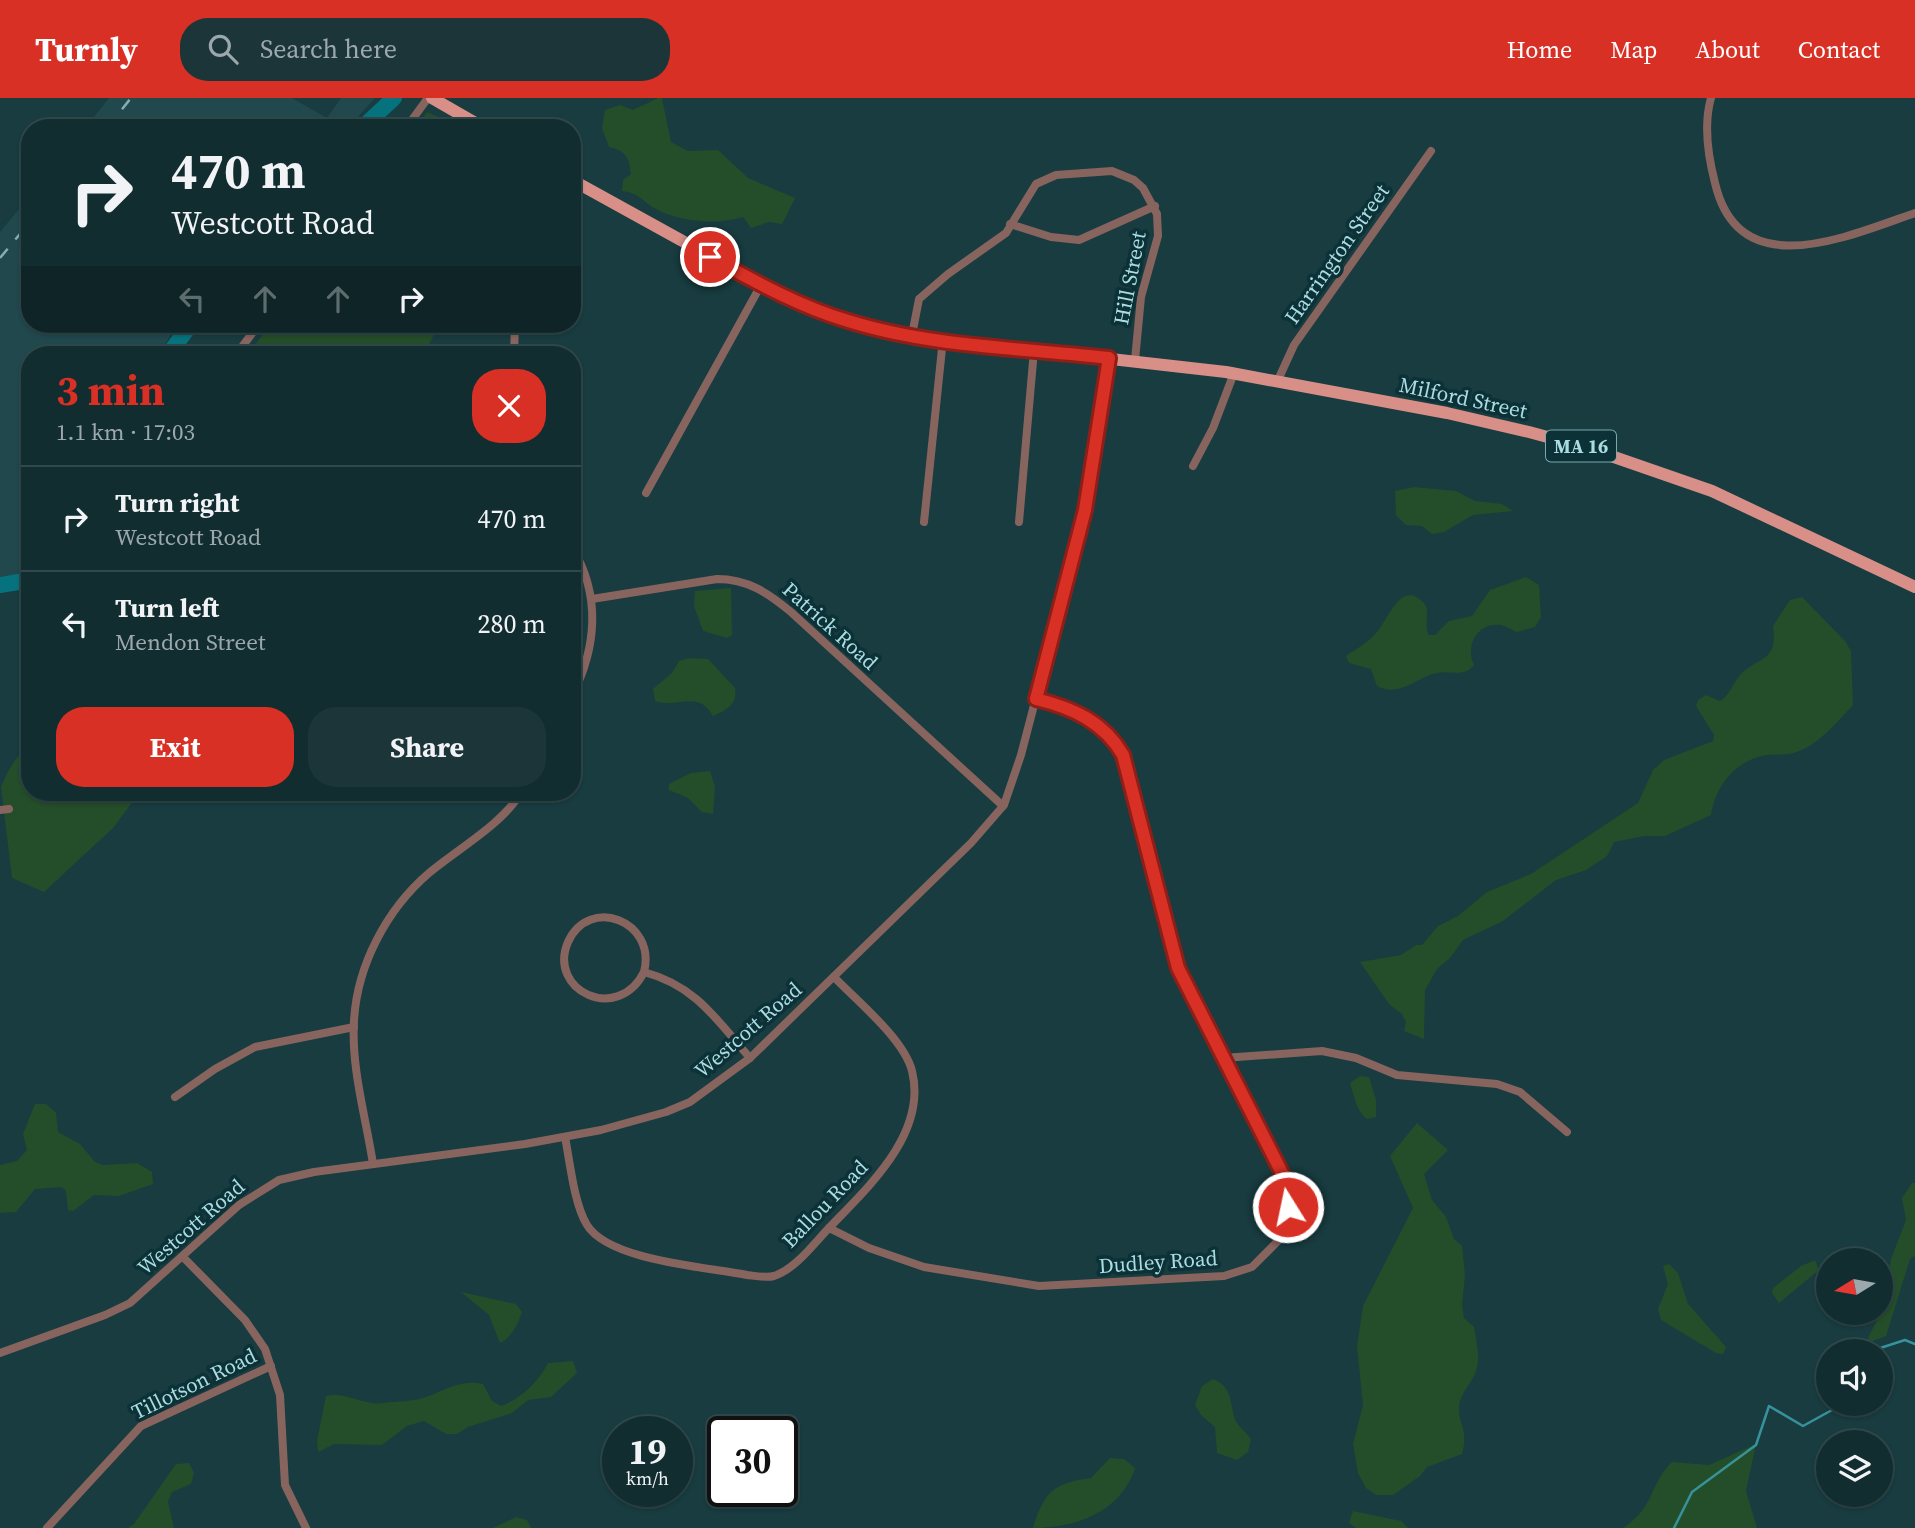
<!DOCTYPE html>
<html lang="en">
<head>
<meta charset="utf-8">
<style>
	body { margin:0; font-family:"Source Serif 4",serif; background:#1b3538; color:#f1f3f6; height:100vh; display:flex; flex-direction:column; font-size:26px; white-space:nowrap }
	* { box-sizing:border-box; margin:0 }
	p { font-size:23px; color:#9ca8ab }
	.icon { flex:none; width:38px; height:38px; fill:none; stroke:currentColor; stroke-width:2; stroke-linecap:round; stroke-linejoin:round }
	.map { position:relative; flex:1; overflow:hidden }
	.details { position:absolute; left:21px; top:248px; width:560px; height:455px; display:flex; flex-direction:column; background:#122d30; border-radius:28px; box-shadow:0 2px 5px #0004,0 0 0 2px #31494c }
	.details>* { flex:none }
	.banner { position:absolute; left:21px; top:21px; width:560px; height:214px; border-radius:28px; box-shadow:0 2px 5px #0004,0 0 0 2px #31494c; background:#122d30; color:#f1f3f6; overflow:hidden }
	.needle { width:46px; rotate:259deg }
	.fabs { position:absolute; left:1816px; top:1150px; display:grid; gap:14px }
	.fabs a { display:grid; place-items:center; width:77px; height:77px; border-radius:50%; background:#122d30; box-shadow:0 2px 5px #0004,0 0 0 2px #31494c; font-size:35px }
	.speed { position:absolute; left:602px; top:1318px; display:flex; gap:14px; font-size:35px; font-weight:700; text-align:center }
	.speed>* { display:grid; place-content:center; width:91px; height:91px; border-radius:50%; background:#122d30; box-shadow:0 2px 5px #0004,0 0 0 2px #31494c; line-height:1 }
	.speed small { font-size:18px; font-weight:400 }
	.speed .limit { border:4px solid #111; border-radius:10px; background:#fff; color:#111 }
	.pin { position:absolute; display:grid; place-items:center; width:60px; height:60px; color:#fff; margin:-30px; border:4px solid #fff; border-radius:50%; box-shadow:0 2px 7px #0007 }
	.me { position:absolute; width:77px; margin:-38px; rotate:350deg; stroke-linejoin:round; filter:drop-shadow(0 0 5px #0008) }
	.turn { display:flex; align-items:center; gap:24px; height:147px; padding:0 35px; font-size:32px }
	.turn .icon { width:91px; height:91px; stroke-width:2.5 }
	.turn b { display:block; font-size:49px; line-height:60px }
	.lanes { display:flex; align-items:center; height:66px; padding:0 35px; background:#0003; justify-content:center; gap:35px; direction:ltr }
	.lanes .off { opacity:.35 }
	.round { display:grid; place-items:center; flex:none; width:74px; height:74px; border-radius:28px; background:#1b3538 }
	.head { display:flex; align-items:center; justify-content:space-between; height:119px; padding:0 35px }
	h1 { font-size:42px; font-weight:700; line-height:52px; color:#d93025 }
	.primary-button { display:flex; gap:14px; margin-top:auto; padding:14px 35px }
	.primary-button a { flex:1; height:80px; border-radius:28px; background:#d93025; color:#fff; font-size:28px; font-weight:700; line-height:80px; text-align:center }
	.primary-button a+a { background:#1b3538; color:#f1f3f6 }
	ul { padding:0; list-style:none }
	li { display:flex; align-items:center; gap:21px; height:105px; padding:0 35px; border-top:2px solid #31494c }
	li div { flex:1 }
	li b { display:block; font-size:26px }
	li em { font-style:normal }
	header { display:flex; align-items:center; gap:42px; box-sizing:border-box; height:98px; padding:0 35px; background:#d93025; color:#fff }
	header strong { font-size:33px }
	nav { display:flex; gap:38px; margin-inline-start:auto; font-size:24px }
	.search { width:490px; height:63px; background:#1b3538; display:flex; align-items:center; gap:18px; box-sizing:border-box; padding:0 24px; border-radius:28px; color:#9ca8ab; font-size:26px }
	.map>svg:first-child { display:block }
	.built { fill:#20484d }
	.green { fill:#244d29 }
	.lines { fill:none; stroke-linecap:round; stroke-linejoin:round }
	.stream { stroke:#37929c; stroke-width:2.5 }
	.river { stroke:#06727d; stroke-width:16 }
	.minor { stroke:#88645f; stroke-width:8 }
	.primary { stroke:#d88f87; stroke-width:12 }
	.rail { stroke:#81afb5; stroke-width:2.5; stroke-dasharray:12 12; stroke-linecap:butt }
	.route-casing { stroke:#8d1f18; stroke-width:18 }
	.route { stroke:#d93025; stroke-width:12 }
	.labels { text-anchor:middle; stroke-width:7; stroke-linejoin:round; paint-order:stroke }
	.shield { fill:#0c3136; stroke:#7ba9af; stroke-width:2 }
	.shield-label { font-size:19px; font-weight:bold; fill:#aadce3 }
	.street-label { font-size:21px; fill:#aadce3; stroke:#0c3136 }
</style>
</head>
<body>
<header>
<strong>Turnly</strong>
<div class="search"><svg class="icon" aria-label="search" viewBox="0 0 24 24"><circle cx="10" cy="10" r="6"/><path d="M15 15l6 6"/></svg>Search here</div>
<nav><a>Home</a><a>Map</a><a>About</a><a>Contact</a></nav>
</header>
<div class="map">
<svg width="1915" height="1430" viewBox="0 0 1915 1430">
	<rect width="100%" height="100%" fill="#183c40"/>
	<g class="built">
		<polygon points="109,0 292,0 327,20 341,0 375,0 348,30 85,30"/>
		<polygon points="30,98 30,226 178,226 158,257 30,257 30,475 0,479 0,134"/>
	</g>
	<g class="green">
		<path d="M658 0H662L671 44 688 53 718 52 748 80 795 100 782 126 769 124 751 130 743 119C718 127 680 124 656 111 642 104 642 96 622 93L623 82 631 76C629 59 626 53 609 49L602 30 605 12 620 7 633 12Z"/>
		<polygon points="427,14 462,29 462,30 416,30"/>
		<polygon points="271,226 439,226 424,257 247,257"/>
		<polygon points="1414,389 1456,393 1475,403 1502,406 1513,413 1473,417 1444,434 1432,436 1422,428 1406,427 1396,417 1395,393"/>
		<path d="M1526 479 1539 487 1541 519 1535 529 1517 534C1512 532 1506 528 1501 527 1477 524 1465 548 1474 567 1464 580 1451 572 1437 575 1416 579 1400 600 1377 588L1371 571 1349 565 1346 558C1356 551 1369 544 1377 534 1388 522 1401 480 1424 505 1431 513 1423 528 1429 537H1435L1449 523 1472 518 1490 492Z"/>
		<polygon points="731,490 732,537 727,540 703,533 694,508 695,493"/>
		<path d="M1802 499 1845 543 1851 553 1853 607C1836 625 1819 647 1794 655 1784 658 1772 655 1762 658 1734 664 1715 690 1711 717L1665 738H1644L1614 744 1607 758 1586 772 1556 782 1503 823 1463 842 1450 860 1437 871 1425 892 1424 941 1404 933 1406 924 1402 916 1389 906 1360 864 1401 857 1416 847H1422L1438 828 1458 818 1487 794 1531 776 1638 705 1653 672 1664 662 1713 643 1714 637 1696 608 1698 602 1706 597 1720 603C1731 596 1732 586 1741 576 1760 558 1778 564 1773 528L1790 502Z"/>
		<path d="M689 560 708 561 735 590C738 607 726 612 713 618 698 591 677 611 655 603L653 591 672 575 679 563Z"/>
		<polygon points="30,641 30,695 139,695 113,730 44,794 12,780 1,689 8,673"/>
		<polygon points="710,673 715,689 713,716 702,714 688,700 669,692 669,686 691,675"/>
		<path d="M1360 978 1369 979 1376 1002V1019L1367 1021C1356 1013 1354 997 1350 985Z"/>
		<polygon points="35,1006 46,1006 56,1015 58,1034 80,1046 95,1064 103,1067 137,1065 152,1074 153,1086 119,1098 94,1097 73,1113 68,1112 66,1093 62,1089 35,1091 16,1114 0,1115 0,1067 17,1063 27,1052 23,1036"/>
		<path d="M1417 1025 1448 1052 1424 1076 1432 1102 1446 1119 1454 1141 1462 1148 1465 1177 1462 1207 1464 1220 1474 1229C1476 1243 1481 1259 1476 1273 1472 1286 1461 1293 1459 1308 1458 1328 1469 1331 1462 1356L1427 1369 1420 1378 1393 1397H1376L1366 1390 1358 1375 1353 1346 1363 1307 1357 1248 1363 1208 1413 1110 1390 1058Z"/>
		<polygon points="1912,1085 1915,1085 1915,1158 1910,1161 1886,1238 1865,1246 1881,1214 1891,1161 1906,1122 1902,1100"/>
		<polygon points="1815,1162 1819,1172 1779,1205 1772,1195 1773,1190 1801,1168"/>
		<polygon points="1669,1166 1678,1175 1688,1206 1726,1249 1723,1256 1716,1255 1661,1222 1658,1211 1668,1186 1663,1168"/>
		<path d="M461 1194 516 1206 522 1214C518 1226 512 1239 500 1245L489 1217Z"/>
		<path d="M573 1263 577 1275 551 1299 528 1302 512 1315 468 1329 457 1336H446L424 1323 407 1328 382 1347 334 1346 318 1354 317 1343 326 1298C345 1293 364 1308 383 1305 396 1303 414 1304 426 1299 446 1292 460 1281 483 1286L492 1303 501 1308C522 1300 538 1284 548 1265Z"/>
		<path d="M1213 1281C1231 1288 1230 1302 1234 1318 1235 1326 1246 1334 1251 1341L1248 1354 1237 1362 1217 1355 1215 1329 1201 1317 1195 1307 1202 1288Z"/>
		<path d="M1756 1346 1746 1393 1757 1430H1623C1656 1408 1648 1388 1672 1364L1709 1367Z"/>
		<path d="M1110 1360 1124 1361 1135 1370C1121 1414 1076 1430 1033 1430 1044 1394 1053 1385 1091 1380Z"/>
		<polygon points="189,1365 194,1375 191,1386 172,1394 168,1404 174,1430 128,1430 134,1426 176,1366"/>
		<polygon points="1353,1413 1401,1423 1408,1430 1356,1430 1349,1425"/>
		<polygon points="516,1419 527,1422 531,1430 493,1430"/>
	</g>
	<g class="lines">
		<g class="stream">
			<polyline points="1871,1253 1905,1242 1915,1246"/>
			<polyline points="1674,1430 1692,1394 1756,1347 1769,1308 1803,1328 1832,1312 1836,1306"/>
		</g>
		<g class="river">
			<polyline points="362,30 394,0"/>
			<polyline points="168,257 191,226"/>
			<polyline points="0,487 30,482"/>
		</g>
		<g class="minor">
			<path d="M1711 0C1703 28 1708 58 1715 85 1739 188 1848 138 1915 115"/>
			<polyline points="406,30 428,0"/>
			<polyline points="1010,126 1051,139 1079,142 1155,108"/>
			<polyline points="912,237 919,201 948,176 1006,135 1036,86 1056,77 1112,73 1134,82 1143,90 1157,116 1158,138 1141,199 1135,262"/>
			<polyline points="236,257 259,226"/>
			<polyline points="514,257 515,226"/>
			<polyline points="1278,282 1294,247 1431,53"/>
			<polyline points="1193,368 1213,330 1234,275"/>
			<polyline points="646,395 761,187"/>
			<polyline points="924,424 943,241"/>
			<polyline points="1019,424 1034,252"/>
			<path d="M572 449C601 497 597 549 572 598"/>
			<path d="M592 501 717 481C748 481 768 495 791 514L1003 708"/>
			<polyline points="0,712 9,711"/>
			<path d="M644 874C657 823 589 797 568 844 547 893 618 926 644 874 696 888 716 921 750 960"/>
			<polyline points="1223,960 1322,953 1356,960 1397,977 1497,986 1520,994 1567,1034"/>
			<polyline points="175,999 215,971 255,949 354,929"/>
			<path d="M565 1039C570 1064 574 1106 587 1127 609 1163 708 1169 747 1177 756 1178 766 1180 774 1178 795 1171 812 1148 827 1132 865 1092 928 1037 912 973 904 941 857 903 834 879"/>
			<path d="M373 1066C366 1020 351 970 354 923 357 867 387 811 429 775 459 750 501 727 521 695"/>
			<path d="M829 1130 869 1150 924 1169 1039 1188 1224 1178 1252 1169 1278 1143 1288 1109 1282 1075 1178 870 1123 657C1104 623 1073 610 1036 602"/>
			<polyline points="183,1159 245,1222 265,1251 280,1297 285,1387 306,1430"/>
			<polyline points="0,1255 105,1217 130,1205 239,1107 279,1082 314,1074 525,1046 601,1032 666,1014 690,1004 750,960 971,745 1004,707 1021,657 1085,412 1109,260"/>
			<polyline points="47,1430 141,1328 271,1268"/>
		</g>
		<g class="primary">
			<polyline points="432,0 484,30"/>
			<polyline points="572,82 773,193 845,222 926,240 1226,274 1447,315 1529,334 1588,350 1712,393 1915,489"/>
		</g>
		<g class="rail">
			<polyline points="107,30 131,0"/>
			<polyline points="0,160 30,124"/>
		</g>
	</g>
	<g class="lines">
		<defs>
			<path id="route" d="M710 159C754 183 798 208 845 222 929 249 1022 250 1109 260L1085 412 1036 601C1073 610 1104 624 1123 657L1178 870 1282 1075 1288 1109"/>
		</defs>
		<use href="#route" class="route-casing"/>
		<use href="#route" class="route"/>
	</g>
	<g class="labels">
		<rect class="shield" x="1546" y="332.5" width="70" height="31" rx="5"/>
		<g class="shield-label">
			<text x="1581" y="355">MA 16</text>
		</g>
		<g class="street-label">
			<text transform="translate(1337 156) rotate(-55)" y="7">Harrington Street</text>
			<text transform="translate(1130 180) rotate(-79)" y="7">Hill Street</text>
			<text transform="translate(1463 300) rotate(12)" y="7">Milford Street</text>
			<text transform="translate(830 528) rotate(42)" y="7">Patrick Road</text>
			<text transform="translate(748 932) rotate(-41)" y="7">Westcott Road</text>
			<text transform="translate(825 1106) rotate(-46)" y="7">Ballou Road</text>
			<text transform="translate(191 1129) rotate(-41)" y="7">Westcott Road</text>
			<text transform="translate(1158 1164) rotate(-4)" y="7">Dudley Road</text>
			<text transform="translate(194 1286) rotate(-26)" y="7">Tillotson Road</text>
		</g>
	</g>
</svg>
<div class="fabs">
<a><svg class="needle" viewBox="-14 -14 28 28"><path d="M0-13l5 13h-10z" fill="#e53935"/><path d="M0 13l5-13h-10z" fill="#9ca8ab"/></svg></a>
<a><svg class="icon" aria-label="sound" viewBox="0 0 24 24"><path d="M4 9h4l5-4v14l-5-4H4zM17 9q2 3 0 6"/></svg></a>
<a><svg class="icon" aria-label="layers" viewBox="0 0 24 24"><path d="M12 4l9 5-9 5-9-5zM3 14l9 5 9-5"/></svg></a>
</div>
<div class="speed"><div>19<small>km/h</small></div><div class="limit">30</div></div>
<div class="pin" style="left:710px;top:159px;background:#d93025"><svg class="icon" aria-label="arrive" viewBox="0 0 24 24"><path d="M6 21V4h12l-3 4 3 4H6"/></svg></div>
<svg class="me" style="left:1288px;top:1109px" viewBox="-20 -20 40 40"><circle r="17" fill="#d93025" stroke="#fff" stroke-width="3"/><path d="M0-11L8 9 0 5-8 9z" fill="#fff"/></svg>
<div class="banner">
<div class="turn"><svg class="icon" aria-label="right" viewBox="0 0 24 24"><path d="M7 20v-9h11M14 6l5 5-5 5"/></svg><div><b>470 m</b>Westcott Road</div></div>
<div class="lanes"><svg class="icon off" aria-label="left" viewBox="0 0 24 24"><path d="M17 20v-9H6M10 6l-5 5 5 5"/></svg><svg class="icon off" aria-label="ahead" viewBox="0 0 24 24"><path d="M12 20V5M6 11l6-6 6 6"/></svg><svg class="icon off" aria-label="ahead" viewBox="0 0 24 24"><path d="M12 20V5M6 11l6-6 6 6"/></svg><svg class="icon" aria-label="right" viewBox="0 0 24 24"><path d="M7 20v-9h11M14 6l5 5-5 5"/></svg></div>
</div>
<section class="details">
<div class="head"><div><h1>3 min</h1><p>1.1 km · 17:03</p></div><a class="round" style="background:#d93025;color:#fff"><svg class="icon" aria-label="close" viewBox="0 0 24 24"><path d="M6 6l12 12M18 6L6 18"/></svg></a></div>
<ul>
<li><svg class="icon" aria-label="right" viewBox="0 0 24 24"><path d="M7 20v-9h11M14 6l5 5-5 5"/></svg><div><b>Turn right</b><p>Westcott Road</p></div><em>470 m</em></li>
<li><svg class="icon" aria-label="left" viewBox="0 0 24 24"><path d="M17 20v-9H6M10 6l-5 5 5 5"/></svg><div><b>Turn left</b><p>Mendon Street</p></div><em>280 m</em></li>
</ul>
<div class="primary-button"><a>Exit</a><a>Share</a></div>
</section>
</div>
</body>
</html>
